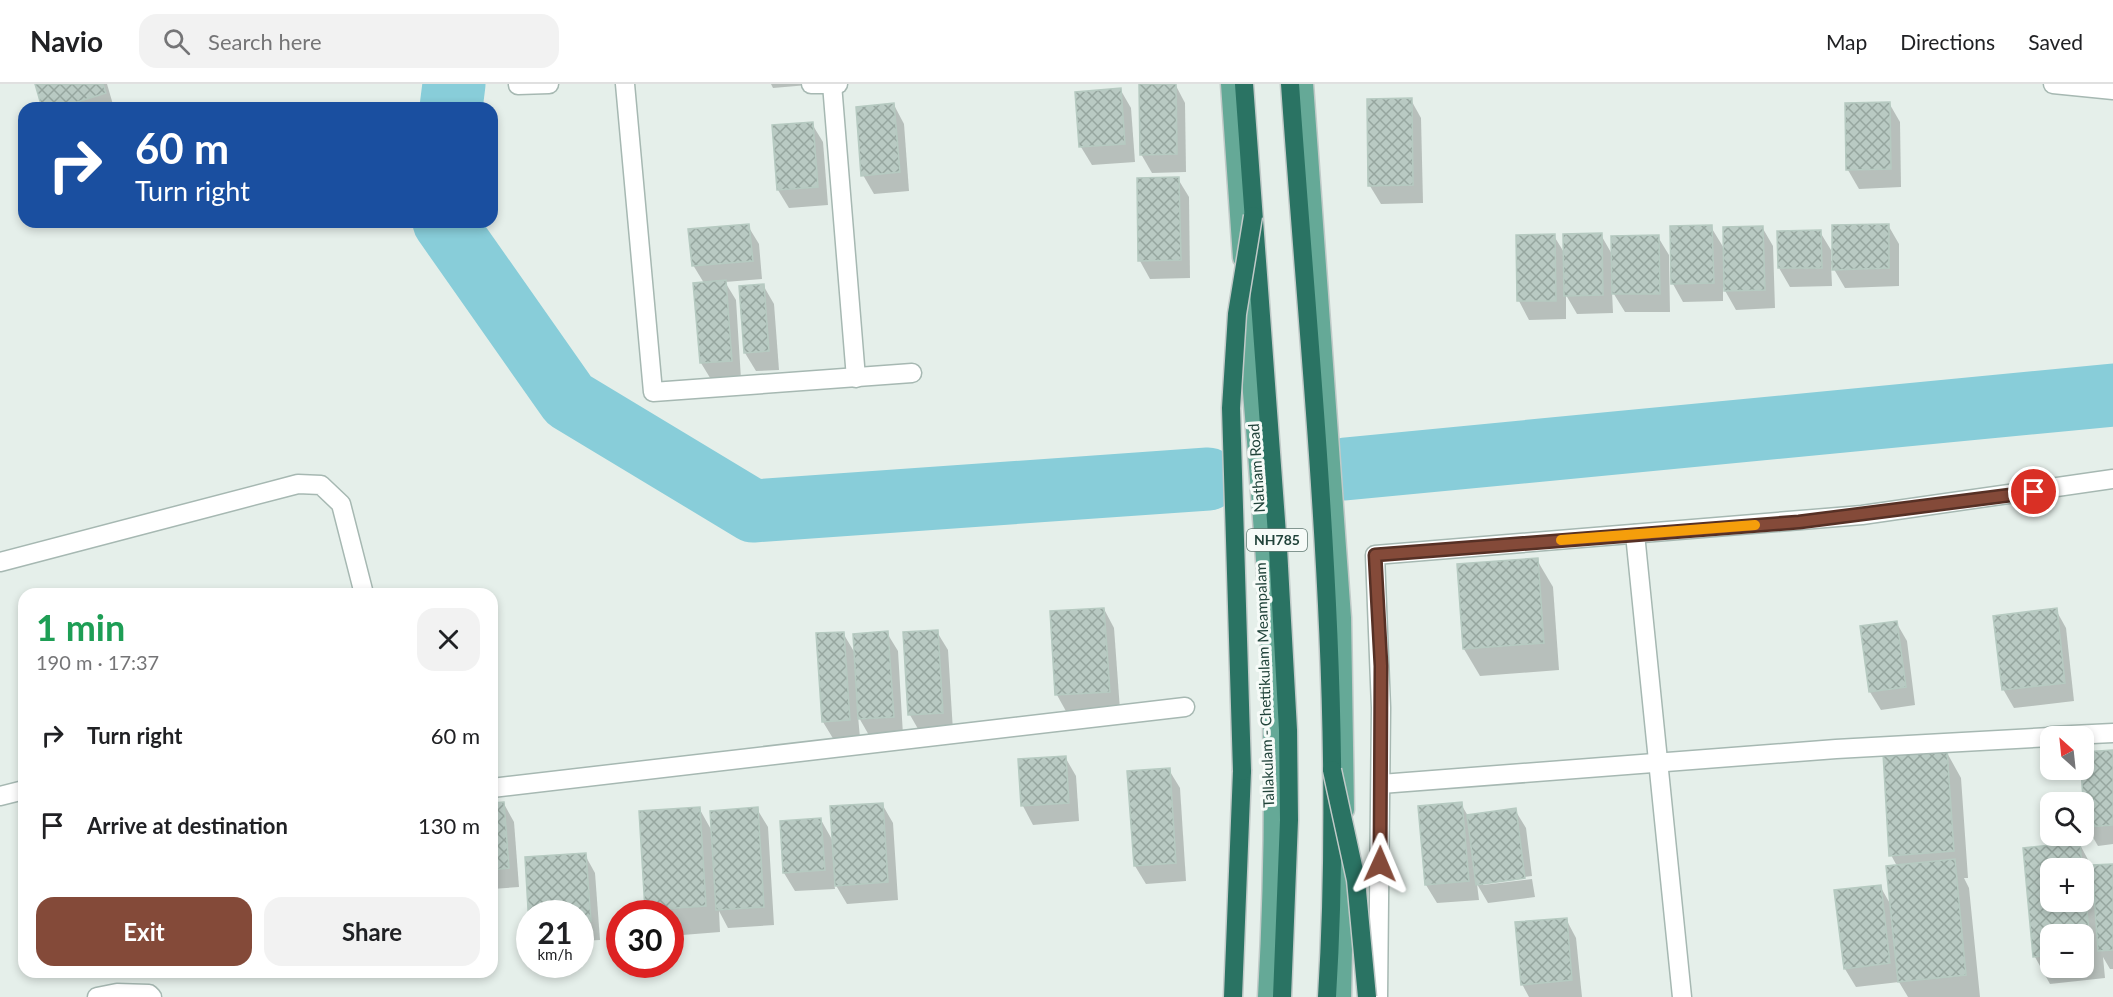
<!DOCTYPE html>
<html lang="en">
<head>
<meta charset="utf-8">
<style>
	body { margin:0; font-family:Lato,sans-serif; background:#f2f2f2; color:#202124; height:100vh; display:flex; flex-direction:column; font-size:22px; white-space:nowrap }
	* { box-sizing:border-box; margin:0 }
	p { font-size:20px; color:#757577 }
	.icon { flex:none; width:33px; height:33px; fill:none; stroke:currentColor; stroke-width:2; stroke-linecap:round; stroke-linejoin:round }
	.map { position:relative; flex:1; overflow:hidden }
	.panel { position:absolute; left:18px; top:504px; width:480px; height:390px; display:flex; flex-direction:column; background:#fff; border-radius:18px; box-shadow:0 3px 9px #0003 }
	.panel>* { flex:none }
	.top-card { position:absolute; left:18px; top:18px; width:480px; height:126px; border-radius:18px; box-shadow:0 3px 9px #0003; background:#1a4fa0; color:#fff; overflow:hidden }
	.needle { width:39px; rotate:333deg }
	.fabs { position:absolute; left:2040px; top:642px; display:grid; gap:12px }
	.fabs a { display:grid; place-items:center; width:54px; height:54px; border-radius:12px; background:#fff; box-shadow:0 3px 9px #0003; font-size:30px }
	.speed { position:absolute; left:516px; top:816px; display:flex; gap:12px; font-size:30px; font-weight:700; text-align:center }
	.speed>* { display:grid; place-content:center; width:78px; height:78px; border-radius:50%; background:#fff; box-shadow:0 3px 9px #0003; line-height:1 }
	.speed small { font-size:15px; font-weight:400 }
	.speed .limit { border:9px solid #d22; background:#fff; color:#111 }
	.pin { position:absolute; display:grid; place-items:center; width:51px; height:51px; color:#fff; margin:-26px; border:3px solid #fff; border-radius:50%; box-shadow:0 2px 6px #0007 }
	.me { position:absolute; width:66px; margin:-33px; rotate:1deg; stroke-linejoin:round; filter:drop-shadow(0 0 4px #0008) }
	.turn { display:flex; align-items:center; gap:21px; height:126px; padding:0 18px; font-size:27px }
	.turn .icon { width:78px; height:78px; stroke-width:2.5 }
	.turn b { display:block; font-size:42px; line-height:51px }
	.round { display:grid; place-items:center; flex:none; width:63px; height:63px; border-radius:18px; background:#f2f2f2 }
	.summary { display:flex; align-items:center; justify-content:space-between; height:102px; padding:0 18px }
	h1 { font-size:36px; font-weight:700; line-height:45px; color:#1e9e55 }
	.button { display:flex; gap:12px; margin-top:auto; padding:12px 18px }
	.button a { flex:1; height:69px; border-radius:18px; background:#844a39; color:#fff; font-size:24px; font-weight:700; line-height:69px; text-align:center }
	.button a+a { background:#f2f2f2; color:#202124 }
	ul { padding:0; list-style:none }
	li { display:flex; align-items:center; gap:18px; height:90px; padding:0 18px }
	li div { flex:1 }
	li b { display:block; font-size:22px }
	li em { font-style:normal }
	header { display:flex; align-items:center; gap:36px; box-sizing:border-box; height:84px; padding:0 30px; background:#fff; border-bottom:2px solid #e0e0e0 }
	header strong { font-size:28px }
	nav { display:flex; gap:33px; margin-inline-start:auto; font-size:21px }
	.search { width:420px; height:54px; background:#f2f2f2; display:flex; align-items:center; gap:15px; box-sizing:border-box; padding:0 21px; border-radius:18px; color:#757577; font-size:22px }
	.map>svg:first-child { display:block }
	.shadow { fill:#0003; fill-rule:evenodd }
	.lines { fill:none; stroke-linecap:round; stroke-linejoin:round }
	.river { stroke:#88cdd9; stroke-width:63 }
	.building { fill:url(#building-cross-hatch); stroke:#b6cac1; stroke-width:1.5 }
	.minor-casing { stroke:#a6b8b2; stroke-width:21 }
	.major-casing { stroke:#c1cac8; stroke-width:21 }
	.highway-casing { stroke:#c1cac8; stroke-width:21 }
	.minor { stroke:#fff; stroke-width:18 }
	.major { stroke:#65a997; stroke-width:18 }
	.highway { stroke:#2a7363; stroke-width:18 }
	.highway-bridge-casing { stroke:#c1cac8; stroke-width:21; stroke-linecap:butt }
	.highway-bridge { stroke:#2a7363; stroke-width:18 }
	.route-casing { stroke:#563025; stroke-width:15 }
	.route { stroke:#844a39; stroke-width:10 }
	.slow { stroke:#f59e0b; stroke-width:10 }
	.labels { text-anchor:middle; stroke-width:6; stroke-linejoin:round; paint-order:stroke }
	.shield { fill:#f6fbf8; stroke:#617a73; stroke-width:1.5 }
	.shield-label { font-size:14px; font-weight:bold; fill:#21433a }
	.street-label { font-size:15px; fill:#21433a; stroke:#f6fbf8 }
</style>
</head>
<body>
<header>
<strong>Navio</strong>
<div class="search"><svg class="icon" aria-label="search" viewBox="0 0 24 24"><circle cx="10" cy="10" r="6"/><path d="M15 15l6 6"/></svg>Search here</div>
<nav><a>Map</a><a>Directions</a><a>Saved</a></nav>
</header>
<div class="map">
<svg width="2113" height="913" viewBox="0 0 2113 913">
	<defs>
		<pattern id="building-cross-hatch" width="8" height="8" patternUnits="userSpaceOnUse" patternTransform="scale(1.5)"><rect width="8" height="8" fill="#b9cac3"/><path d="M0 0l8 8M0 8l8-8" fill="none" stroke="#96a69f"/></pattern>
	</defs>
	<rect width="100%" height="100%" fill="#e5efea"/>
	<g class="shadow">
		<polygon points="37,0 107,0 114,24 44,24"/>
		<polygon points="771,0 808,0 808,1 773,4"/>
		<polygon points="1175,0 1185,19 1186,88 1152,89 1141,70"/>
		<polygon points="1120,5 1131,24 1135,78 1092,81 1081,63"/>
		<polygon points="1411,16 1421,34 1423,119 1381,120 1370,102"/>
		<polygon points="1889,19 1900,38 1901,103 1859,105 1848,86 1847,20"/>
		<polygon points="894,21 904,40 909,107 874,110 863,91"/>
		<polygon points="812,40 823,58 828,121 789,124 778,106"/>
		<polygon points="1178,95 1189,113 1190,194 1150,195 1140,177"/>
		<polygon points="1888,141 1899,160 1899,202 1845,204 1831,180 1832,202 1790,203 1779,184 1779,149 1820,148 1831,166 1831,177 1834,177"/>
		<polygon points="748,142 759,160 762,195 725,198 736,216 741,295 712,297 701,279 704,199 693,181"/>
		<polygon points="1711,143 1725,166 1762,143 1773,162 1775,224 1736,226 1723,203 1723,217 1683,218 1673,200"/>
		<polygon points="1601,151 1613,172 1658,153 1669,171 1670,228 1625,228 1612,207 1613,229 1577,230 1566,211 1566,235 1529,236 1519,217 1517,153 1554,152 1565,170"/>
		<polygon points="763,201 774,220 779,286 756,287 745,269"/>
		<polygon points="1537,476 1553,503 1559,586 1480,592 1464,565"/>
		<polygon points="1104,525 1114,544 1120,626 1067,629 1057,611"/>
		<polygon points="2056,526 2066,544 2074,617 2014,624 2003,605"/>
		<polygon points="1896,538 1907,557 1915,621 1881,626 1870,608"/>
		<polygon points="937,548 948,566 953,647 921,650 910,631 905,549"/>
		<polygon points="843,549 856,571 887,549 898,567 903,651 870,653 858,632 860,654 834,656 823,638"/>
		<polygon points="1946,667 1961,694 1968,794 1964,794 1969,804 1980,913 1908,913 1899,898 1856,903 1845,885 1880,802 1892,823 1897,782 1891,771"/>
		<polygon points="2113,667 2113,760 2098,762 2087,743 2084,669"/>
		<polygon points="1065,673 1076,692 1079,737 1033,741 1023,722 1019,676"/>
		<polygon points="1169,686 1180,704 1186,797 1146,800 1135,782"/>
		<polygon points="504,720 514,738 519,803 492,805 492,721"/>
		<polygon points="882,720 893,739 898,816 847,820 834,798 835,805 795,807 784,789 821,736 834,759"/>
		<polygon points="1461,720 1468,732 1515,726 1526,744 1532,792 1483,798 1483,801 1532,795 1535,813 1488,819 1477,800 1479,816 1437,819 1426,801 1420,723"/>
		<polygon points="699,724 713,749 757,725 768,743 774,841 728,844 719,827 720,848 670,852 670,830 649,830 647,826"/>
		<path d="M2079 759 2092 783 2113 781V885H2110L2103 873 2105 894 2050 900 2035 873 2024 765ZM2050 784H2084V818H2050ZM2050 850H2084V884H2050Z"/>
		<polygon points="585,771 595,789 600,856 580,857"/>
		<polygon points="1566,835 1576,854 1582,913 1529,913 1522,900"/>
	</g>
	<g class="lines">
		<g class="river">
			<polyline points="451,24 454,0"/>
			<polyline points="444,138 569,316 753,427 1208,395"/>
			<polyline points="1345,385 2113,311"/>
		</g>
	</g>
	<g class="building">
		<polygon points="35,0 103,0 106,9 58,24 42,24"/>
		<polygon points="1139,0 1176,0 1177,70 1140,71"/>
		<polygon points="1121,4 1125,60 1079,63 1075,8"/>
		<polygon points="1412,14 1413,101 1368,102 1367,15"/>
		<polygon points="1890,18 1891,85 1846,86 1845,19"/>
		<polygon points="894,19 900,88 861,92 856,23"/>
		<polygon points="813,38 818,103 777,106 772,41"/>
		<polygon points="1179,93 1181,176 1138,177 1137,94"/>
		<polygon points="749,140 753,177 692,182 688,145"/>
		<polygon points="1889,140 1889,184 1832,186 1832,141"/>
		<polygon points="1712,141 1714,199 1671,200 1670,142"/>
		<polygon points="1763,142 1765,206 1724,207 1723,143"/>
		<polygon points="1821,146 1822,184 1778,184 1777,147"/>
		<polygon points="1602,149 1603,211 1564,212 1563,150"/>
		<polygon points="1555,150 1556,217 1517,217 1516,151"/>
		<polygon points="1659,151 1660,210 1612,210 1611,152"/>
		<polygon points="726,196 732,277 700,279 693,199"/>
		<polygon points="764,200 769,267 744,269 739,202"/>
		<polygon points="1538,474 1544,559 1463,565 1457,480"/>
		<polygon points="1104,524 1110,608 1055,611 1050,527"/>
		<polygon points="2057,524 2065,599 2002,606 1993,532"/>
		<polygon points="1897,537 1906,603 1869,608 1860,542"/>
		<polygon points="938,546 943,629 908,631 903,548"/>
		<polygon points="888,547 894,633 858,635 853,550"/>
		<polygon points="844,548 850,636 822,638 816,549"/>
		<polygon points="1947,665 1954,767 1889,772 1883,669"/>
		<polygon points="2113,666 2113,741 2085,743 2081,686 2084,686 2084,668"/>
		<polygon points="1066,672 1069,719 1021,722 1018,675"/>
		<polygon points="1170,684 1176,779 1134,782 1127,687"/>
		<polygon points="504,718 509,784 492,786 492,719"/>
		<polygon points="1462,718 1469,797 1425,801 1418,722"/>
		<polygon points="883,719 888,798 835,802 830,722"/>
		<polygon points="700,723 706,822 645,826 639,727"/>
		<polygon points="758,723 764,823 716,826 710,727"/>
		<polygon points="1516,724 1525,794 1476,801 1467,731"/>
		<polygon points="821,734 825,786 783,789 780,737"/>
		<polygon points="2080,758 2082,784 2050,784 2050,818 2084,818 2084,796 2091,867 2084,868 2084,850 2050,850 2050,871 2033,873 2023,764"/>
		<polygon points="586,769 591,837 580,838 580,830 530,830 529,842 525,773"/>
		<polygon points="1955,775 1966,891 1898,898 1886,782"/>
		<polygon points="2113,780 2113,866 2098,867 2092,781"/>
		<polygon points="1881,801 1890,879 1844,885 1834,806"/>
		<polygon points="1567,834 1572,896 1521,901 1515,838"/>
	</g>
	<g class="lines">
		<defs>
			<g id="minor">
				<polyline points="625,0 653,308 912,289"/>
				<polyline points="811,0 838,0"/>
				<polyline points="832,0 856,294"/>
				<polyline points="2053,0 2113,6"/>
				<polyline points="518,1 549,0"/>
				<polyline points="1635,450 1682,913"/>
				<polyline points="0,478 298,400 321,401 341,420 364,510"/>
				<polyline points="2051,652 2113,649"/>
				<polyline points="1381,700 1836,665 2050,653"/>
				<polyline points="492,704 1185,623"/>
				<polyline points="0,712 24,706"/>
				<polyline points="97,913 117,909 149,910 152,913"/>
				<polyline points="1378,913 1381,624 1375,471 1862,431 2113,395"/>
			</g>
			<g id="major">
				<polyline points="1230,0 1242,174"/>
				<polyline points="1304,0 1342,534 1345,726"/>
				<path d="M1244 205C1252 317 1263 428 1269 540 1275 665 1274 789 1267 913"/>
				<polyline points="1342,913 1345,765"/>
			</g>
			<g id="highway">
				<polyline points="1244,0 1278,464 1288,646 1289,736 1282,913"/>
				<path d="M1290 0C1311 303 1346 609 1327 913"/>
				<polyline points="1233,913 1242,687"/>
			</g>
		</defs>
		<use href="#minor" class="minor-casing"/>
		<use href="#major" class="major-casing"/>
		<use href="#highway" class="highway-casing"/>
		<use href="#minor" class="minor"/>
		<use href="#major" class="major"/>
		<use href="#highway" class="highway"/>
		<defs>
			<g id="highway-bridge">
				<polyline points="1332,686 1356,796 1367,913"/>
				<polyline points="1242,687 1231,324 1237,230 1253,132"/>
			</g>
		</defs>
		<use href="#highway-bridge" class="highway-bridge-casing"/>
		<use href="#highway-bridge" class="highway-bridge"/>
	</g>
	<g class="lines">
		<defs>
			<polyline id="route" points="1380,780 1381,582 1375,471 1799,438 2034,408"/>
		</defs>
		<use href="#route" class="route-casing"/>
		<use href="#route" class="route"/>
		<polyline class="slow" points="1561,456 1755,441"/>
	</g>
	<g class="labels">
		<rect class="shield" x="1247" y="445" width="60" height="22" rx="4.5"/>
		<g class="shield-label">
			<text x="1277" y="461">NH785</text>
		</g>
		<g class="street-label">
			<text transform="translate(1257 384) rotate(-94)" y="5">Natham Road</text>
			<text transform="translate(1265 601) rotate(-92)" y="5">Tallakulam - Chettikulam Meampalam</text>
		</g>
	</g>
</svg>
<div class="fabs">
<a><svg class="needle" viewBox="-14 -14 28 28"><path d="M0-13l5 13h-10z" fill="#e53935"/><path d="M0 13l5-13h-10z" fill="#757577"/></svg></a>
<a><svg class="icon" aria-label="search" viewBox="0 0 24 24"><circle cx="10" cy="10" r="6"/><path d="M15 15l6 6"/></svg></a>
<a>+</a>
<a>−</a>
</div>
<div class="speed"><div>21<small>km/h</small></div><div class="limit">30</div></div>
<div class="pin" style="left:2034px;top:408px;background:#d93025"><svg class="icon" aria-label="arrive" viewBox="0 0 24 24"><path d="M6 21V4h12l-3 4 3 4H6"/></svg></div>
<svg class="me" style="left:1380px;top:780px" viewBox="-20 -20 40 40"><path d="M0-17L14 15 0 8-14 15z" fill="#844a39" stroke="#fff" stroke-width="4"/></svg>
<div class="top-card">
<div class="turn"><svg class="icon" aria-label="right" viewBox="0 0 24 24"><path d="M7 20v-9h11M14 6l5 5-5 5"/></svg><div><b>60 m</b>Turn right</div></div>
</div>
<section class="panel">
<div class="summary"><div><h1>1 min</h1><p>190 m · 17:37</p></div><a class="round"><svg class="icon" aria-label="close" viewBox="0 0 24 24"><path d="M6 6l12 12M18 6L6 18"/></svg></a></div>
<ul>
<li><svg class="icon" aria-label="right" viewBox="0 0 24 24"><path d="M7 20v-9h11M14 6l5 5-5 5"/></svg><div><b>Turn right</b></div><em>60 m</em></li>
<li><svg class="icon" aria-label="arrive" viewBox="0 0 24 24"><path d="M6 21V4h12l-3 4 3 4H6"/></svg><div><b>Arrive at destination</b></div><em>130 m</em></li>
</ul>
<div class="button"><a>Exit</a><a>Share</a></div>
</section>
</div>
</body>
</html>
